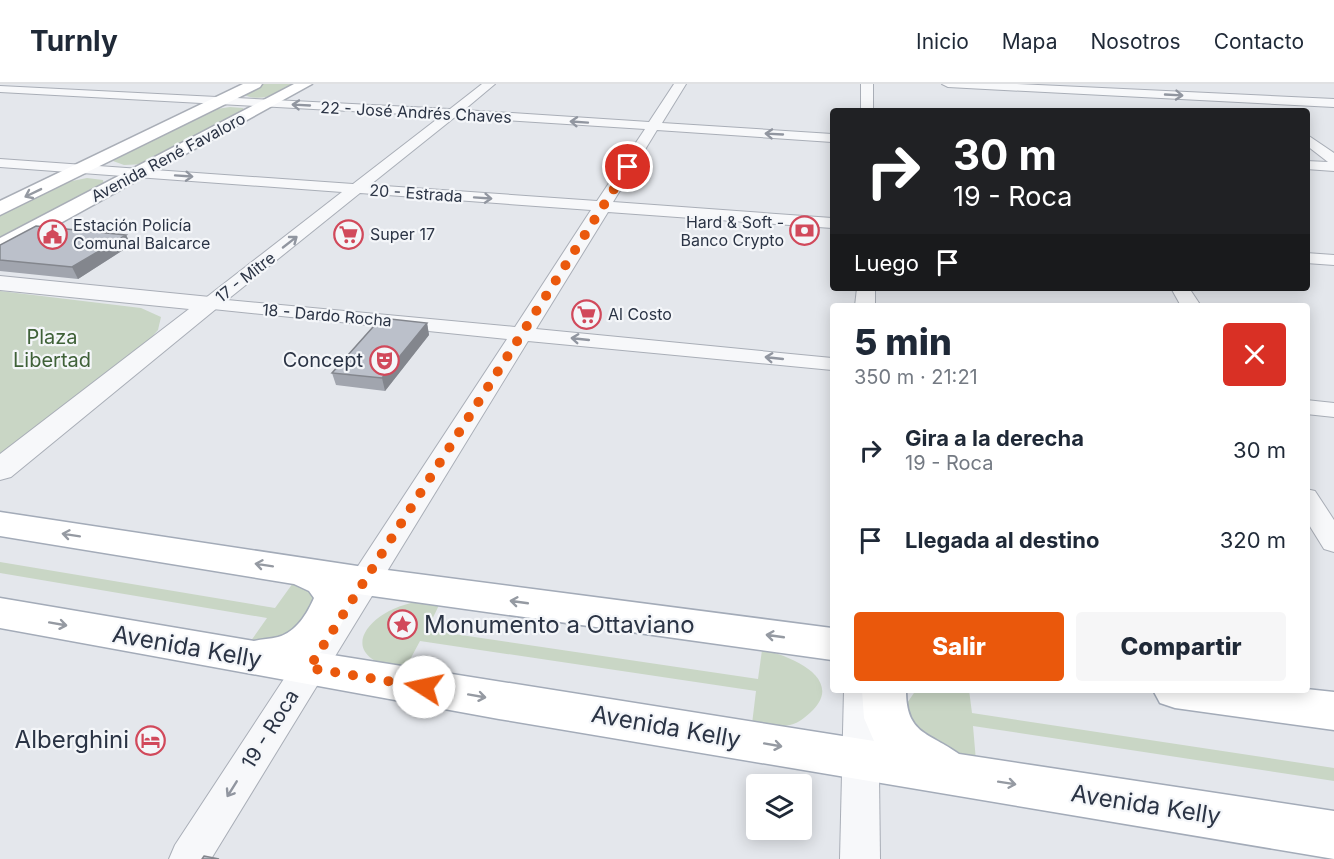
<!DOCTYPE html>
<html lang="es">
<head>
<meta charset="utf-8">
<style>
	body { margin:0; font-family:Inter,sans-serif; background:#f6f6f7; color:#1f2937; height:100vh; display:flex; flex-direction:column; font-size:22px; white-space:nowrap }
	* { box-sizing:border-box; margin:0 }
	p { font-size:20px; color:#747a83 }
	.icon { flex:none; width:33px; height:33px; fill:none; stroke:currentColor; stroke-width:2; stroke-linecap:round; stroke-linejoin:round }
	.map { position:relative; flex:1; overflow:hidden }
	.side { position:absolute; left:830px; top:219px; width:480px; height:390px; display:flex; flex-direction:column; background:#fff; border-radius:6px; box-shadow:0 3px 15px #0003 }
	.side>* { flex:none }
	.top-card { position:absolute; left:830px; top:24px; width:480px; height:183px; border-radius:6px; box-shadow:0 3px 15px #0003; background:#202124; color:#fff; overflow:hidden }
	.controls { position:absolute; left:746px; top:690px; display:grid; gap:12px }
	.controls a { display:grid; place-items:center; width:66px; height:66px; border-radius:6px; background:#fff; box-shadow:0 3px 15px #0003; font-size:30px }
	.pin { position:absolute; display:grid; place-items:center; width:51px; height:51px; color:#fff; margin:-26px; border:3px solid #fff; border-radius:50%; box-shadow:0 2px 6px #0007 }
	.me { position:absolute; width:66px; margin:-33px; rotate:280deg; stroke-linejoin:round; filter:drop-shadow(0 0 4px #0008) }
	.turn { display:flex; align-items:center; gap:21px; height:126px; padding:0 24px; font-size:27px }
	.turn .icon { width:78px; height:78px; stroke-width:2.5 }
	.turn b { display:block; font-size:42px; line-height:51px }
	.then { display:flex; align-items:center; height:57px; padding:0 24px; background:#0003; gap:12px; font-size:22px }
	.round { display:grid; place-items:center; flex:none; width:63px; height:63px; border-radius:6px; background:#f6f6f7 }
	.summary { display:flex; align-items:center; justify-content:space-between; height:102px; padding:0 24px }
	h1 { font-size:36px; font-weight:800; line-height:45px }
	.button { display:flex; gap:12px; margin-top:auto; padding:12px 24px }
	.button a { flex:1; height:69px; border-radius:6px; background:#ea580c; color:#fff; font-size:24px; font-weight:800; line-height:69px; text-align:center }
	.button a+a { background:#f6f6f7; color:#1f2937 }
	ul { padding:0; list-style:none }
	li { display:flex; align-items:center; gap:18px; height:90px; padding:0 24px }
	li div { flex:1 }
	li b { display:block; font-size:22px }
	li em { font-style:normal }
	header { display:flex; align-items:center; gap:36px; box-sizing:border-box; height:84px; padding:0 30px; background:#fff; border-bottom:2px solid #e0e1e3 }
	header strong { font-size:28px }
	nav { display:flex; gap:33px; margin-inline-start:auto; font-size:21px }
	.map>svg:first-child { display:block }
	.green { fill:#c9d6c5 }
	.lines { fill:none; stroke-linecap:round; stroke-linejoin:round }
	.minor-casing { stroke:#a9aeb7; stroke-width:2 }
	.tertiary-casing { stroke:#a9aeb7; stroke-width:2 }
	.secondary-casing { stroke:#a9aeb7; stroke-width:3 }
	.primary-casing { stroke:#a3abb8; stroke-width:3 }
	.minor { fill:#f7f8fa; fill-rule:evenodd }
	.tertiary { fill:#f7f8fa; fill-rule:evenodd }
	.secondary { fill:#fff; fill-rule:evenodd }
	.primary { fill:#fff; fill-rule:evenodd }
	.wall { fill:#a1a5ae }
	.shaded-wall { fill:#83868d }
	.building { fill:#bbc0ca; stroke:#83868d; stroke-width:1.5 }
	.oneway { stroke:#9196a0 }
	.oneway2 { stroke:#959aa2 }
	.route { stroke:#ea580c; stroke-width:10; stroke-dasharray:0 18 }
	.labels { text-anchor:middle; stroke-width:4.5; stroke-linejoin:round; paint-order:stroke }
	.far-street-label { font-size:16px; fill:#2b3445; stroke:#f4f6f9 }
	.far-poi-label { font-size:16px; fill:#2b3445; stroke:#f4f6f9; text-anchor:start }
	.park-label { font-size:20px; fill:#3f6138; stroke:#f4f6f9 }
	.poi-label { font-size:20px; fill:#2b3445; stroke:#f4f6f9; text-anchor:end }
	.street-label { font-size:20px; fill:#2b3445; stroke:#f4f6f9 }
	.near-poi-label { font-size:24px; fill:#2b3445; stroke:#f4f6f9; text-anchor:start }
	.near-street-label { font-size:24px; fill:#2b3445; stroke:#f4f6f9 }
</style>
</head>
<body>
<header>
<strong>Turnly</strong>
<nav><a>Inicio</a><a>Mapa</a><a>Nosotros</a><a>Contacto</a></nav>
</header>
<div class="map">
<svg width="1334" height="775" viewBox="0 0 1334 775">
	<rect width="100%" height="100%" fill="#e4e7ec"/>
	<g class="green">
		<path d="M262 0H298C281 8 263 19 244 11Z"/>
		<polygon points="230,23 243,24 246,28 145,80 124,81 113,77 116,74 210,26"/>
		<polygon points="87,94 103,96 104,101 0,157 0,130 62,99"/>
		<polygon points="0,207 141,224 161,233 158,246 149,256 0,371"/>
		<polygon points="0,478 275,524 293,499 321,508 315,548 248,561 267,534 0,489"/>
		<path d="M423 517 440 519 427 546 758 595 762 566C786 570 845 593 813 626 807 632 799 639 790 641 777 644 764 641 752 640L756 607 420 557 405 585C329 576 367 523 423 517Z"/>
		<polygon points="916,606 969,606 972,629 1334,684 1334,697 973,642 976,677 933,665 903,625"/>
	</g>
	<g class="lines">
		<defs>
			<g id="minor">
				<path d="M482 0H495L464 26 649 38 674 0H686L662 39 832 50V58L657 46 613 118 832 134V144L608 128 536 245 832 274V286L528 257 211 775H169L175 761 507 255 203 224 200 220 203 216 342 108 0 83V75L353 100 441 32 0 8V2L450 25ZM455 33 645 45 597 117 370 101ZM360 109 591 126 515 243 227 216Z"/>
				<rect x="861" y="0" width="12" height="27"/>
				<polygon points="942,0 1017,0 1334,15 1334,23 948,3"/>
				<polygon points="1306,50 1334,69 1334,87 1306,85 1306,77 1328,78 1306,61"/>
				<polygon points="1306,169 1334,171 1334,181 1306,179"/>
				<polygon points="857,204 875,204 875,222 855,222"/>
				<polygon points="1171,204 1189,204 1201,222 1181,222"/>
				<polygon points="1306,316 1334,319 1334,333 1306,330"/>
				<polygon points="1306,405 1315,407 1334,436 1334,468 1324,465 1306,436"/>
				<polygon points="844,606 878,606 880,775 840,775"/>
			</g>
			<polygon id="tertiary" points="0,192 210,213 218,215 222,220 11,393 0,396 0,370 189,225 0,206"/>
			<g id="secondary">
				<polygon points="243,0 262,0 260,3 0,131 0,117"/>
				<polygon points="294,0 312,0 8,168 0,170 0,154"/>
			</g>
			<g id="primary">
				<path d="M0 428 364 483 832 544V576L351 509 353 513C346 533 336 554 320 569L874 657 864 634 862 606H906C906 651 929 648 959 670L1334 727V775L499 635 0 544V514L254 557C262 555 270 555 278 553 296 548 307 530 314 514L309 507 294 500 0 452Z"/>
				<polygon points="1306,605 1334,608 1334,646 1175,624 1160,619 1153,606"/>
			</g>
		</defs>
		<use href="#minor" class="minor-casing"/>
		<use href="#tertiary" class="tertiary-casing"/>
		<use href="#secondary" class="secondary-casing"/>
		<use href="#primary" class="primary-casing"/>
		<use href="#minor" class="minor"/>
		<use href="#tertiary" class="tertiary"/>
		<use href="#secondary" class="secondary"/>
		<use href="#primary" class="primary"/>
	</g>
	<g class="wall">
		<polygon points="126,151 131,161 78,195 0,187 0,161"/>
		<polygon points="427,239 429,251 385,307 336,301 332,289"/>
	</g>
	<g class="shaded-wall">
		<polygon points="126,151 131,161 78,195 72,183"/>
		<polygon points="427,239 429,251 385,307 382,294"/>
	</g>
	<g class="building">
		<polygon points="36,142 126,151 72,183 0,176 0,161"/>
		<polygon points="381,234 427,239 382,294 332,289"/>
		<polygon points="204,772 219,775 202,775"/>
	</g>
	<defs><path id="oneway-shaft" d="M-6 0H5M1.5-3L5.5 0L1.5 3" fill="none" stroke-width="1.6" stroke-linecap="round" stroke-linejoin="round" transform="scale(1.5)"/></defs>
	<g class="oneway">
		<use href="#oneway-shaft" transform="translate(1174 11) rotate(3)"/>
		<use href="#oneway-shaft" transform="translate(301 21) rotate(-177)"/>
		<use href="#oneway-shaft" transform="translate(579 38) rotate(-176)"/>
		<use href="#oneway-shaft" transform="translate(774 50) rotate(-177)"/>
		<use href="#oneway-shaft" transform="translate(184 92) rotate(4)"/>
		<use href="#oneway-shaft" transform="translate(483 114) rotate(4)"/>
		<use href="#oneway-shaft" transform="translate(290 158) rotate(-38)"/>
		<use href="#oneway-shaft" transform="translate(580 255) rotate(-174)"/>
		<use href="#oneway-shaft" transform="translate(774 274) rotate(-174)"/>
		<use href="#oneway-shaft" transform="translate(232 705) rotate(122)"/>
	</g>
	<g class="oneway2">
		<use href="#oneway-shaft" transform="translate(33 109) rotate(154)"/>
		<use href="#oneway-shaft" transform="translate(71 451) rotate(-171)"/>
		<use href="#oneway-shaft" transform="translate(264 481) rotate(-171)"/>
		<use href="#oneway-shaft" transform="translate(519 518) rotate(-172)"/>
		<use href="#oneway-shaft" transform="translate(58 540) rotate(10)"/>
		<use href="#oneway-shaft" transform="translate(775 552) rotate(-172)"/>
		<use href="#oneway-shaft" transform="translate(477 612) rotate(10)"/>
		<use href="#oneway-shaft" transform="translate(773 661) rotate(10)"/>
		<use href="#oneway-shaft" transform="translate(1007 699) rotate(9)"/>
	</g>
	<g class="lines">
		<polyline class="route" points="424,603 309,584 628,83"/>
	</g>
	<defs>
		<symbol id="bank-ring" viewBox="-11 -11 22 22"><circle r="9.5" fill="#f4f6f9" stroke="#d1495b" stroke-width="1.5"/><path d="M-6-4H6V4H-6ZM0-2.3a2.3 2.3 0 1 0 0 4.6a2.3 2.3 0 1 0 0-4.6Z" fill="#d1495b"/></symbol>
		<symbol id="civic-ring" viewBox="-11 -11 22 22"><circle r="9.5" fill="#f4f6f9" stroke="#d1495b" stroke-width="1.5"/><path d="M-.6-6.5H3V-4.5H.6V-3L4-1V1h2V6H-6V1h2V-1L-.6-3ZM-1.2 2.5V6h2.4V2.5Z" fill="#d1495b"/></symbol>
		<symbol id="supermarket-ring" viewBox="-11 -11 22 22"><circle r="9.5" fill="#f4f6f9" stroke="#d1495b" stroke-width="1.5"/><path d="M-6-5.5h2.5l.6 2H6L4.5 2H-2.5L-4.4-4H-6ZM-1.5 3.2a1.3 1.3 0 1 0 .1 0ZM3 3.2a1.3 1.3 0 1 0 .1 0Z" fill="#d1495b"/></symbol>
		<symbol id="theatre-ring" viewBox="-11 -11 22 22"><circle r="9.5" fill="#f4f6f9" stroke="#d1495b" stroke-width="1.5"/><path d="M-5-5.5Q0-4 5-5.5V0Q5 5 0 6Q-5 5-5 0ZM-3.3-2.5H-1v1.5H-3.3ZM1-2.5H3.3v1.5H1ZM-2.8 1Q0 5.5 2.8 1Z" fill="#d1495b"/></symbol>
		<symbol id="sight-ring" viewBox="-11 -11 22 22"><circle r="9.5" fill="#f4f6f9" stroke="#d1495b" stroke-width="1.5"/><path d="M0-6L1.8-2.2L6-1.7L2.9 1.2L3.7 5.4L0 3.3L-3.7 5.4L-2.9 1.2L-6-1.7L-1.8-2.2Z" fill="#d1495b"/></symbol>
		<symbol id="hotel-ring" viewBox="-11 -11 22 22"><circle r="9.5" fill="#f4f6f9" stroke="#d1495b" stroke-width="1.5"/><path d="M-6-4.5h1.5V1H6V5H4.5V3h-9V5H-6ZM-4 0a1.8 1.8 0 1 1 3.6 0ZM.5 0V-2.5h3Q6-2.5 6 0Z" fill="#d1495b"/></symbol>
	</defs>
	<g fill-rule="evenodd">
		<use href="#bank-ring" x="788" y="130" width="33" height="33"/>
		<use href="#civic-ring" x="36" y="134" width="33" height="33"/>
		<use href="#supermarket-ring" x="332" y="134" width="33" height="33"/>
		<use href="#supermarket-ring" x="570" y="214" width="33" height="33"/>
		<use href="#theatre-ring" x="368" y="260" width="33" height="33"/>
		<use href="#sight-ring" x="386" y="524" width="33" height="33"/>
		<use href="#hotel-ring" x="134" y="640" width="33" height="33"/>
	</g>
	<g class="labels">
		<g class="far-street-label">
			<text transform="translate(416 28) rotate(3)" y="6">22 - José Andrés Chaves</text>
			<text transform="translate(168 73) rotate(-28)" y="6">Avenida René Favaloro</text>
			<text transform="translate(416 109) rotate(4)" y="6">20 - Estrada</text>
			<text transform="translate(245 193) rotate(-38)" y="6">17 - Mitre</text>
			<text transform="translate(327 231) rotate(5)" y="6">18 - Dardo Rocha</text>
		</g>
		<g class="far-poi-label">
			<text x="784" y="144" text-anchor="end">Hard &amp; Soft -<tspan x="784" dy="18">Banco Crypto</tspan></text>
			<text x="73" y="147">Estación Policía<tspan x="73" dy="18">Comunal Balcarce</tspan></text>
			<text x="370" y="156">Super 17</text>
			<text x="608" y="236">Al Costo</text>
		</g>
		<g class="park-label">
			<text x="52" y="260">Plaza<tspan x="52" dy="23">Libertad</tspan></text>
		</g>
		<g class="poi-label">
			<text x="363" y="283">Concept</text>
		</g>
		<g class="street-label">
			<text transform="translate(270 645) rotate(-58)" y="7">19 - Roca</text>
		</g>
		<g class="near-poi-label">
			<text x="424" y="549">Monumento a Ottaviano</text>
			<text x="129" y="664" text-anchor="end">Alberghini</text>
		</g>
		<g class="near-street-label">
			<text transform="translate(187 563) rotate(10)" y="8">Avenida Kelly</text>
			<text transform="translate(666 643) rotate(10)" y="8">Avenida Kelly</text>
			<text transform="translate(1146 721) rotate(9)" y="8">Avenida Kelly</text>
		</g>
	</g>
</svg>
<div class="controls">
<a><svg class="icon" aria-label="layers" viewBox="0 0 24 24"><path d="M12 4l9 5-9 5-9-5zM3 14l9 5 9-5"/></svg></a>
</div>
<div class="pin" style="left:628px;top:83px;background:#d93025"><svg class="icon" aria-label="arrive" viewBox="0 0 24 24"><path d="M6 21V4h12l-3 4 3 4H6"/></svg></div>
<svg class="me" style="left:424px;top:603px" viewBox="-20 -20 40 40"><circle r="19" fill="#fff"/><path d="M0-13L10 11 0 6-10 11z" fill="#ea580c"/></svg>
<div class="top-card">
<div class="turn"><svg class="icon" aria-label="right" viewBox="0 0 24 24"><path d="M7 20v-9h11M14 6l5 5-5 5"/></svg><div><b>30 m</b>19 - Roca</div></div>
<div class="then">Luego<svg class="icon" aria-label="arrive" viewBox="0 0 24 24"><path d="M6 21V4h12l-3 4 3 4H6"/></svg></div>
</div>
<section class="side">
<div class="summary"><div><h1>5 min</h1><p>350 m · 21:21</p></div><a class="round" style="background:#d93025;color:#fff"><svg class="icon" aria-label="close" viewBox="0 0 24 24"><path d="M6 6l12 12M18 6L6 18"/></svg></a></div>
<ul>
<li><svg class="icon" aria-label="right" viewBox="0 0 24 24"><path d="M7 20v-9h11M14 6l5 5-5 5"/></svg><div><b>Gira a la derecha</b><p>19 - Roca</p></div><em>30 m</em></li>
<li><svg class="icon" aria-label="arrive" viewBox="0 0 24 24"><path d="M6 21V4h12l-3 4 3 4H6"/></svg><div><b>Llegada al destino</b></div><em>320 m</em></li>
</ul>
<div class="button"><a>Salir</a><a>Compartir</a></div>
</section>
</div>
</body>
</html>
